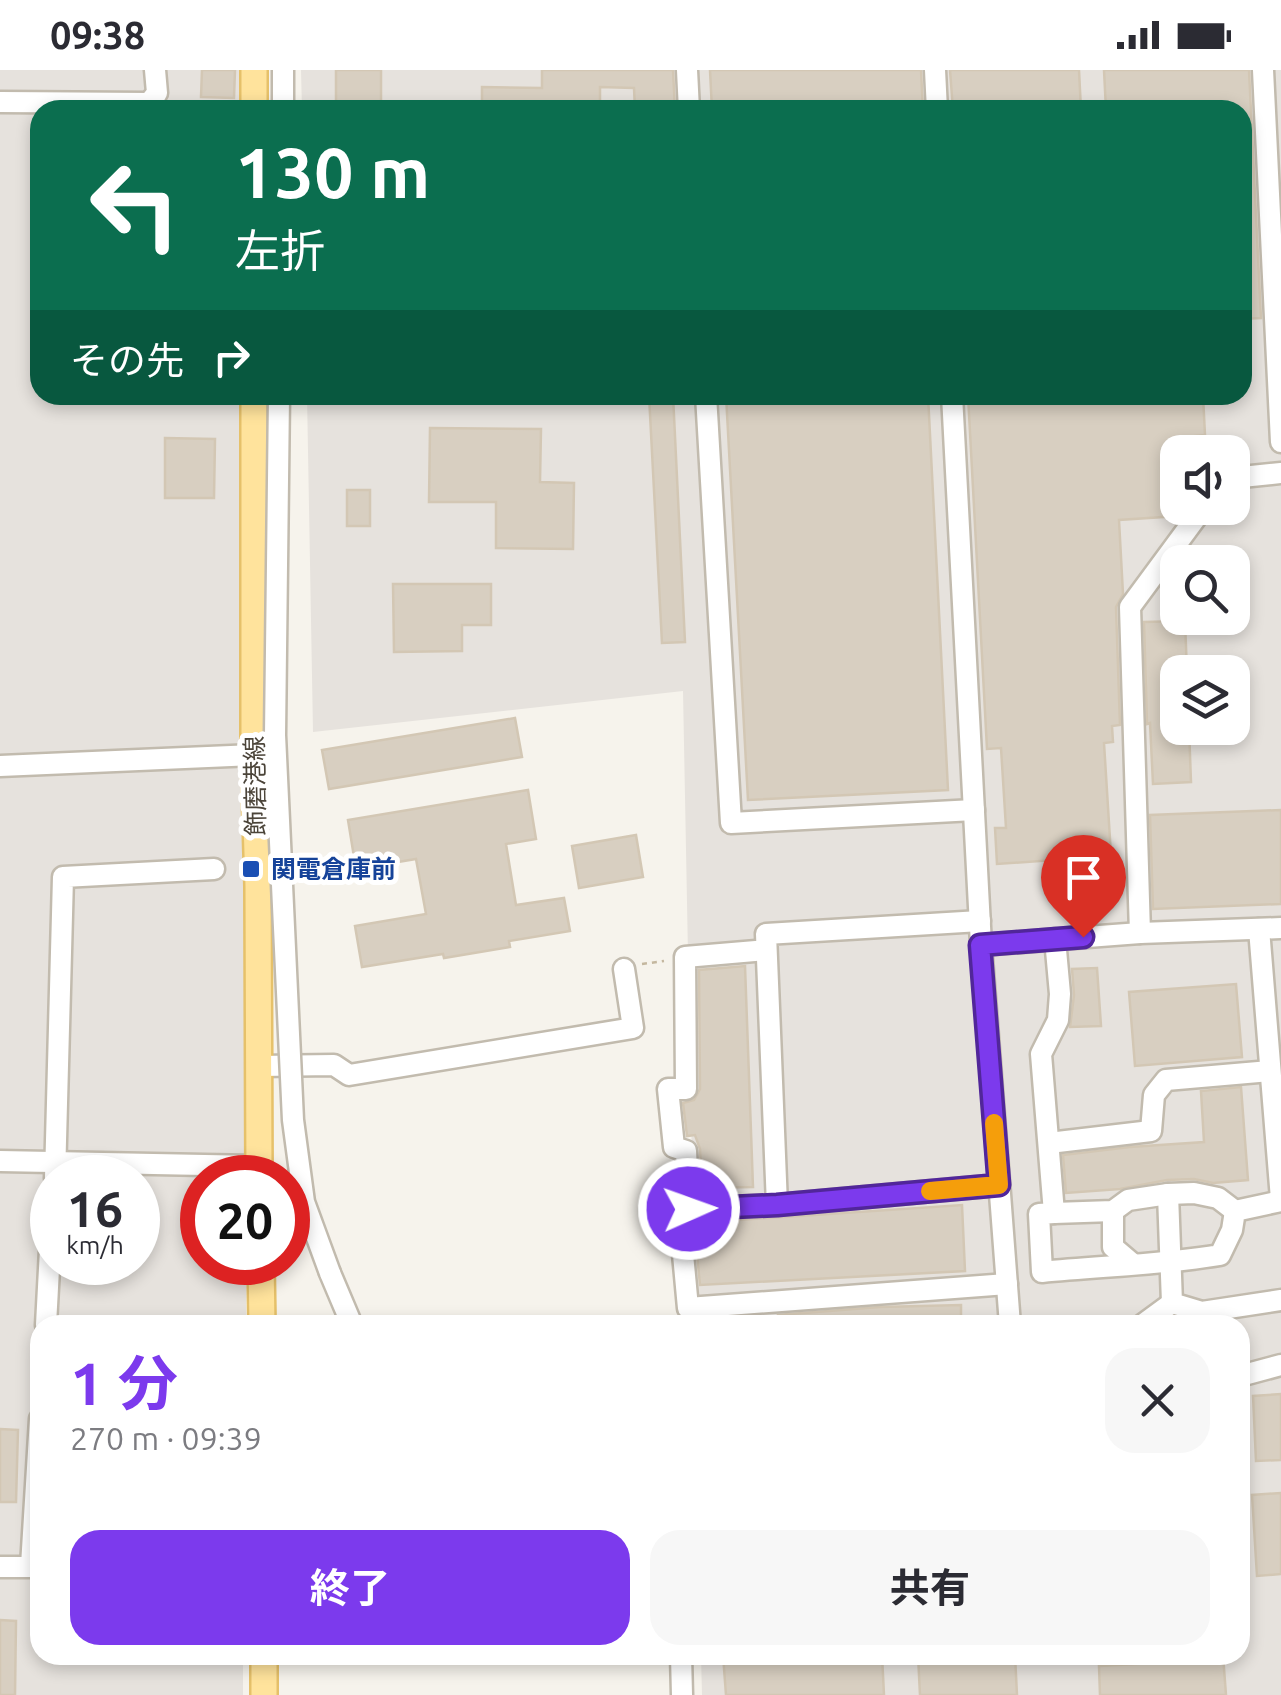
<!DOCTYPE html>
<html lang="ja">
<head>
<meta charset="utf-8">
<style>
	body { margin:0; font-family:Ubuntu,"Noto Sans JP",sans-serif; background:#f7f7f7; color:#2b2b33; height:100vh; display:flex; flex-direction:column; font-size:38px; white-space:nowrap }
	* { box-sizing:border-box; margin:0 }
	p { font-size:32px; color:#7c7c81 }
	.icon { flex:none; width:55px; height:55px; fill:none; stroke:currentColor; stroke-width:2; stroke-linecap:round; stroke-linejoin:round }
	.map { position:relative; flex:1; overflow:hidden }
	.sheet { position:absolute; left:30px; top:1245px; width:1220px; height:350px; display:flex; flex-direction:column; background:#fff; border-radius:30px; box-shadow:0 5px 15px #0003 }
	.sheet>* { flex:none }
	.guide { position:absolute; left:30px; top:30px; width:1222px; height:305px; border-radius:30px; box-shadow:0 5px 15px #0003; background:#0b6e4f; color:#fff; overflow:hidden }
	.controls { position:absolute; left:1160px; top:365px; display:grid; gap:20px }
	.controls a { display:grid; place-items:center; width:90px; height:90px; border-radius:20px; background:#fff; box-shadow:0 5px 15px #0003; font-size:50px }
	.speed { position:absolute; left:30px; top:1085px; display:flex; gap:20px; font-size:50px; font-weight:700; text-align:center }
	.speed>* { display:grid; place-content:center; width:130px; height:130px; border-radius:50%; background:#fff; box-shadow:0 5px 15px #0003; line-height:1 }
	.speed small { font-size:25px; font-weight:400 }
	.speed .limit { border:15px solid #d22; background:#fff; color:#111 }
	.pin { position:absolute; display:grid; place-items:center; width:85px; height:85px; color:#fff; margin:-102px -42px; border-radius:50% 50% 50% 0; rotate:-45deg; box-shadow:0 0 10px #0007 }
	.pin .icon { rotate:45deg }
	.me { position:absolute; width:110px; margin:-55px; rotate:88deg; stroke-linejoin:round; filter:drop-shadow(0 0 8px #0008) }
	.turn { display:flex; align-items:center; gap:35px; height:210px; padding:0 40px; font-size:45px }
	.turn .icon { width:130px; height:130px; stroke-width:2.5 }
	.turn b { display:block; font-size:70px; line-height:85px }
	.then { display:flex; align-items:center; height:95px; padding:0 40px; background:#0003; gap:20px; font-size:38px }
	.round { display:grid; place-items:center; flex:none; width:105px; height:105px; border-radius:30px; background:#f7f7f7 }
	.head { display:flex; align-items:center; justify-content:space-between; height:170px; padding:0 40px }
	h1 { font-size:60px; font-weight:700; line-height:75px; color:#7c3aed }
	.action { display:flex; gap:20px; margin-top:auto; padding:20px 40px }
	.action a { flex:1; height:115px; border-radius:30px; background:#7c3aed; color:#fff; font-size:40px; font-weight:700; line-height:115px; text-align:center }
	.action a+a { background:#f7f7f7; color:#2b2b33 }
	.status { display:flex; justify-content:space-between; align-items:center; height:70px; padding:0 50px; background:#fff; direction:ltr }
	.status svg { height:28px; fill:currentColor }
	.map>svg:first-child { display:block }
	.industrial { fill:#e6e2dd; fill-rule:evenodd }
	.building { fill:#d8cfc1; stroke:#d3c7b4; stroke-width:2.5 }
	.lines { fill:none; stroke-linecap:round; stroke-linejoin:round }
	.minor-casing { stroke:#c2bbae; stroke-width:25 }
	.major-casing { stroke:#e6c16a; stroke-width:30 }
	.path { stroke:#c4b79f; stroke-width:2.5; stroke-dasharray:5 5; stroke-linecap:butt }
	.minor { stroke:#fff; stroke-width:20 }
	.major { stroke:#ffe39c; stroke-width:25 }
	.minor-bridge-casing { stroke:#c2bbae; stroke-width:25; stroke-linecap:butt }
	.minor-bridge { stroke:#fff; stroke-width:20 }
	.route-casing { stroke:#51269a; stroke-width:25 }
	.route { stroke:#7c3aed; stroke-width:18 }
	.slow { stroke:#f59e0b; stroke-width:18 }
	.transit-dot { fill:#1a4fb4; stroke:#fff; stroke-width:4 }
	.labels { text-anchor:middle; stroke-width:10; stroke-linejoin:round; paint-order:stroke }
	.street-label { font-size:25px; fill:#4b4439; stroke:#fff }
	.transit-label { font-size:25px; font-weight:bold; fill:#164399; stroke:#fff; text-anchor:start }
</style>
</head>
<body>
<div class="status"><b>09:38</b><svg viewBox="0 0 49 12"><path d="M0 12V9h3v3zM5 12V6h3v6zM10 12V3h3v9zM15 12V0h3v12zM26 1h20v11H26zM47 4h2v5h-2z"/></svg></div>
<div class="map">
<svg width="1281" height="1625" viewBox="0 0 1281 1625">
	<rect width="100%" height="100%" fill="#f6f3ec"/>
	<g class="industrial">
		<path d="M0 0H257V40H40V325H254L247 1107 202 1108V1192L246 1193V1255H40V1585H243V1625H0ZM52 1108H138V1192H52Z"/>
		<path d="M301 0H1281V1625H702L701 1585H1240V1255H695L683 621 313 662 307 325H1242V40H302ZM1178 382H1232V438H1178ZM1178 492H1232V548H1178ZM1178 602H1232V658H1178Z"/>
	</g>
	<g class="building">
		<polygon points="202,0 235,0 234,28 201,27"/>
		<rect x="336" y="0" width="45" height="40"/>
		<polygon points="542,0 673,0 675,40 635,40 634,18 600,17 600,40 482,40 482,17 542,18"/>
		<polygon points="710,0 921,0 923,40 712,40"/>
		<polygon points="950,0 1079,0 1081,40 953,40"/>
		<polygon points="1104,0 1249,0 1261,248 1242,249 1242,40 1106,40"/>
		<polygon points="649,325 673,325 685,572 662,573"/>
		<polygon points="726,325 928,325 948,720 748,730"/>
		<polygon points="968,325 1203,325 1205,365 1195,366 1196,382 1178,382 1178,446 1119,450 1123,524 1116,537 1120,655 1112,656 1113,672 1104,673 1113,817 1066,820 1066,810 1055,811 1054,790 997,794 995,758 1006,758 1001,678 987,679"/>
		<polygon points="430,358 541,359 540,412 574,413 573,479 496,478 496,432 429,432"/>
		<polygon points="165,368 215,369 214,428 165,428"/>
		<rect x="347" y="420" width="23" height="36"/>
		<polygon points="393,514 491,514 491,555 462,555 462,581 394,582"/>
		<polygon points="1185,551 1187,602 1178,602 1178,658 1189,658 1191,712 1153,714 1150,653 1147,654 1144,552"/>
		<polygon points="515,648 522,687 329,719 322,680"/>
		<polygon points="528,720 536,769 506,774 516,835 564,828 570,861 509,871 510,877 444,888 443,884 362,897 355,856 426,844 416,789 356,799 348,750"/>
		<polygon points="1281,740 1281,834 1153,839 1150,745"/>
		<polygon points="636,765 643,807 579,818 572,776"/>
		<polygon points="745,896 753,1117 702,1118 700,1079 695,1065 687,1066 683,1033 694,1030 700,1019 699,900"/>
		<polygon points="1097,898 1101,956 1070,957 1074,925 1072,899"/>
		<polygon points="1236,914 1242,987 1135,996 1129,922"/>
		<polygon points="1241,1017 1248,1110 1213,1113 1194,1109 1167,1110 1120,1119 1066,1123 1063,1085 1130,1077 1204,1072 1201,1021"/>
		<polygon points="962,1135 965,1201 700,1215 694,1153"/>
		<polygon points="961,1235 961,1255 778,1255 778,1245 880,1237"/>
		<polygon points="1281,1324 1281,1390 1256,1391 1253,1326"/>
		<polygon points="0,1359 18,1360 16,1432 0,1432"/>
		<polygon points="1281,1423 1281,1504 1257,1506 1252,1425"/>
		<polygon points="0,1550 16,1551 15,1625 0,1625"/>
		<polygon points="723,1585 882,1585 884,1625 726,1625"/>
		<polygon points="918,1585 1015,1585 1017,1625 920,1625"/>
		<polygon points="1152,1585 1223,1585 1226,1625 1100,1625 1099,1596 1153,1593"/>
	</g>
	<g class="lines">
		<defs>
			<g id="minor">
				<polyline points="687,0 689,40"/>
				<polyline points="935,0 937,40"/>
				<polyline points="1263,0 1281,372"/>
				<polyline points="0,32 149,33 157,23 155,0"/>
				<polyline points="283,40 283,0"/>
				<polyline points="706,325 731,753 974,740"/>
				<polyline points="952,325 981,875 1010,1255"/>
				<polyline points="1232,408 1281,403"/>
				<polyline points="0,696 254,685"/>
				<polyline points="980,851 766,864 777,1135 999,1115"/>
				<polyline points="1259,859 1281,1129"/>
				<polyline points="1140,863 1130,537 1203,438"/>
				<path d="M1055 869 1060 924 1058 950 1041 984 1054 1143 1039 1144 1042 1202C1101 1196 1161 1195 1220 1185L1232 1160 1235 1141 1281 1131"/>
				<polyline points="981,875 1140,863 1281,858"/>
				<polyline points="766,880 685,887 686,1019 668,1019 674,1077 686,1081 689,1139 777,1135"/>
				<polyline points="259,996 334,995 349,1005 633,958 624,899"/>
				<polyline points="1049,1073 1151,1061 1154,1025 1166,1010 1270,1001"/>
				<polyline points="0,1091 259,1096"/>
				<polyline points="55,1108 63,807 214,799"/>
				<polyline points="1168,1124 1172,1233 1202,1242 1281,1230"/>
				<polyline points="689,1139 679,1141 688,1238 1007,1214"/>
				<polyline points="1113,1141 1113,1177 1133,1194"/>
				<polyline points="1054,1143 1113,1141 1128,1130 1168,1124 1194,1123 1218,1128 1235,1141"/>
				<polyline points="330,1203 352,1255"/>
				<polyline points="46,1255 52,1142"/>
				<polyline points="1142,1255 1172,1233"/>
				<polyline points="1240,1306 1281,1295"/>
				<polyline points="31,1496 40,1349"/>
				<polyline points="0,1497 40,1497"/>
				<polyline points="681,1585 682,1625"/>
			</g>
			<g id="major">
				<polyline points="254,40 254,0"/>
				<polyline points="254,325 254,685 258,816 259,1108"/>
				<polyline points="261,1192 262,1255"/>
				<polyline points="264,1585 264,1625"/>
			</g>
		</defs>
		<use href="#minor" class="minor-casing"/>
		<use href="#major" class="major-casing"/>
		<polyline class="path" points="642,894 664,891"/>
		<use href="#minor" class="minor"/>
		<use href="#major" class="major"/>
		<defs>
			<polyline id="minor-bridge" points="279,325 275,665 293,1050 304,1132 330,1203"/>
		</defs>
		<use href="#minor-bridge" class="minor-bridge-casing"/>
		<use href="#minor-bridge" class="minor-bridge"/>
	</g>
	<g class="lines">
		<defs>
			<polyline id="route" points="689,1139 777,1135 999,1115 980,875 1083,867"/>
		</defs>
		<use href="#route" class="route-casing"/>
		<use href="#route" class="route"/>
		<polyline class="slow" points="930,1121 999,1115 994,1053"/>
	</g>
	<rect class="transit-dot" x="241" y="789" width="20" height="20" rx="5"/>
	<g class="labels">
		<g class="street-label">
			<text transform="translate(255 716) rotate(-91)" y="9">飾磨港線</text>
		</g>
		<g class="transit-label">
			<text x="271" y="808">関電倉庫前</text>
		</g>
	</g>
</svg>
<div class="controls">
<a><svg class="icon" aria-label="sound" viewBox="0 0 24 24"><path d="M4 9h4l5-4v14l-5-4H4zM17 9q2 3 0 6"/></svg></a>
<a><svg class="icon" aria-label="search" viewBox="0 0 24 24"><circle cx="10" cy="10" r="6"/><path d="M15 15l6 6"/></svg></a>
<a><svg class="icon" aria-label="layers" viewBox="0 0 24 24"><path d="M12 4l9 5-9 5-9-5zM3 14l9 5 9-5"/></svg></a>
</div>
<div class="speed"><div>16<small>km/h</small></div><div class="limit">20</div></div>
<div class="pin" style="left:1083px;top:867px;background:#d93025"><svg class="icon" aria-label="arrive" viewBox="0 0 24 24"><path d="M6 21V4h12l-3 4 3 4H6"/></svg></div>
<svg class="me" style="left:689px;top:1139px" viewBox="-20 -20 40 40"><circle r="17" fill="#7c3aed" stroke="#fff" stroke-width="3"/><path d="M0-11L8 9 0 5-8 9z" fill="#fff"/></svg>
<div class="guide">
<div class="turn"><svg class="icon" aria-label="left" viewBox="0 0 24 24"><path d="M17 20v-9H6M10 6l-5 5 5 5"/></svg><div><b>130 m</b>左折</div></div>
<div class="then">その先<svg class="icon" aria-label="right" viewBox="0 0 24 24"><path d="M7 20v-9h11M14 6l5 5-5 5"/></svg></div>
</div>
<section class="sheet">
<div class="head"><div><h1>1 分</h1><p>270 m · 09:39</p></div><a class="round"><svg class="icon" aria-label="close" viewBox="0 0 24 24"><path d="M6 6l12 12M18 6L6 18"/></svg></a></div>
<div class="action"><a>終了</a><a>共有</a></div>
</section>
</div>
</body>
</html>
